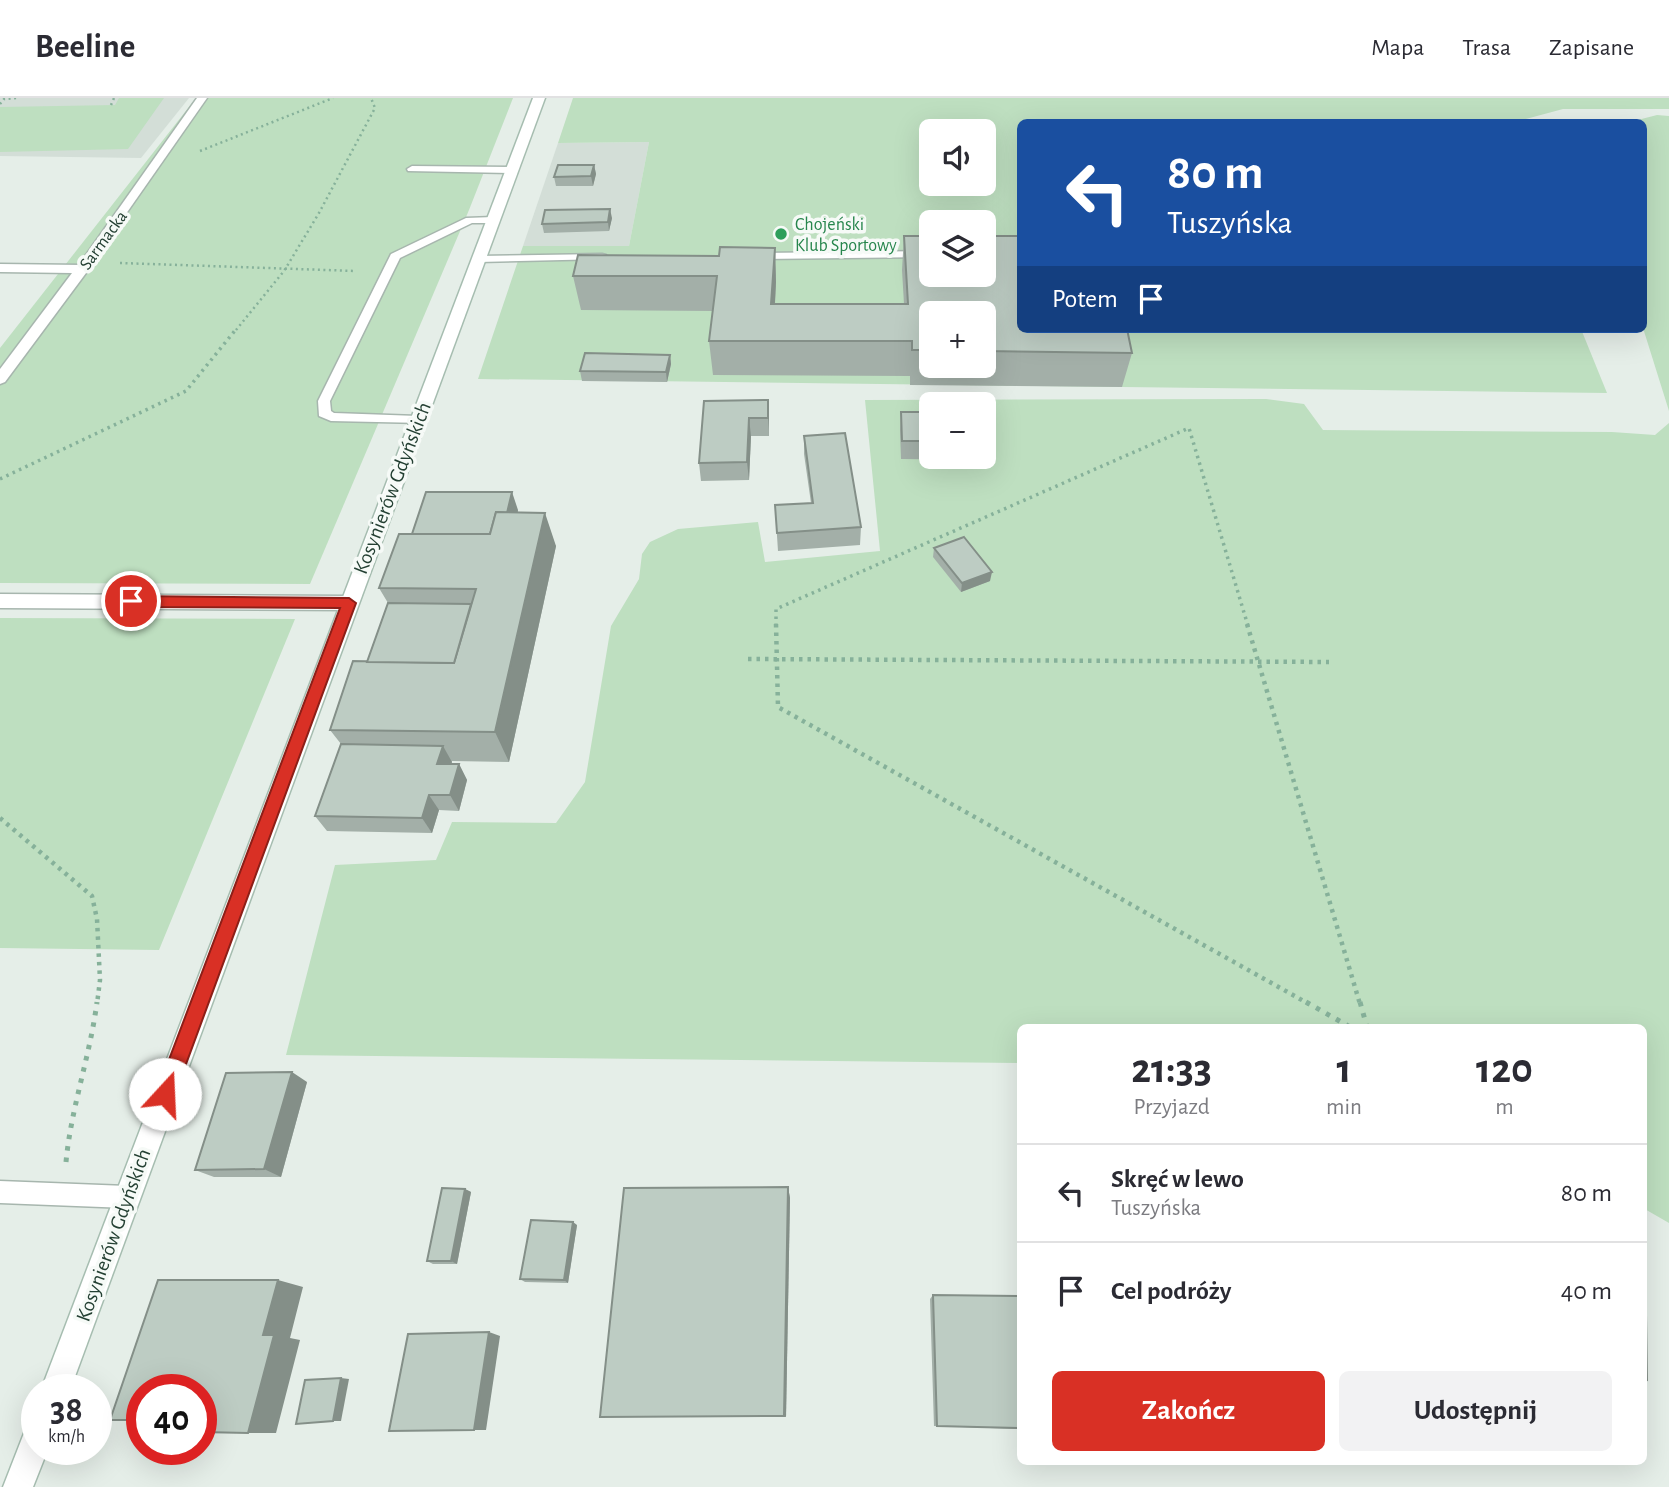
<!DOCTYPE html>
<html lang="pl">
<head>
<meta charset="utf-8">
<style>
	body { margin:0; font-family:"Alegreya Sans",sans-serif; background:#f2f2f3; color:#2b2b33; height:100vh; display:flex; flex-direction:column; font-size:26px; white-space:nowrap }
	* { box-sizing:border-box; margin:0 }
	p { font-size:23px; color:#7c7c81 }
	.icon { flex:none; width:38px; height:38px; fill:none; stroke:currentColor; stroke-width:2; stroke-linecap:round; stroke-linejoin:round }
	.map { position:relative; flex:1; overflow:hidden }
	.sheet { position:absolute; left:1017px; top:926px; width:630px; height:441px; display:flex; flex-direction:column; background:#fff; border-radius:10px; box-shadow:0 7px 28px #0002 }
	.sheet>* { flex:none }
	.banner { position:absolute; left:1017px; top:21px; width:630px; height:214px; border-radius:10px; box-shadow:0 7px 28px #0002; background:#1a4fa0; color:#fff; overflow:hidden }
	.buttons { position:absolute; left:919px; top:21px; display:grid; gap:14px }
	.buttons a { display:grid; place-items:center; width:77px; height:77px; border-radius:10px; background:#fff; box-shadow:0 7px 28px #0002; font-size:35px }
	.speed { position:absolute; left:21px; top:1276px; display:flex; gap:14px; font-size:35px; font-weight:700; text-align:center }
	.speed>* { display:grid; place-content:center; width:91px; height:91px; border-radius:50%; background:#fff; box-shadow:0 7px 28px #0002; line-height:1 }
	.speed small { font-size:18px; font-weight:400 }
	.speed .limit { border:10px solid #d22; background:#fff; color:#111 }
	.pin { position:absolute; display:grid; place-items:center; width:60px; height:60px; color:#fff; margin:-30px; border:4px solid #fff; border-radius:50%; box-shadow:0 2px 7px #0007 }
	.me { position:absolute; width:77px; margin:-38px; rotate:20deg; stroke-linejoin:round; filter:drop-shadow(0 0 5px #0008) }
	.turn { display:flex; align-items:center; gap:24px; height:147px; padding:0 35px; font-size:32px }
	.turn .icon { width:91px; height:91px; stroke-width:2.5 }
	.turn b { display:block; font-size:49px; line-height:60px }
	.then { display:flex; align-items:center; height:66px; padding:0 35px; background:#0003; gap:14px; font-size:26px }
	.eta { display:flex; justify-content:space-evenly; align-items:center; height:119px; text-align:center }
	.eta b { font-size:42px; font-weight:600; line-height:49px }
	.button { display:flex; gap:14px; margin-top:auto; padding:14px 35px }
	.button a { flex:1; height:80px; border-radius:10px; background:#d93025; color:#fff; font-size:28px; font-weight:600; line-height:80px; text-align:center }
	.button a+a { background:#f2f2f3; color:#2b2b33 }
	ul { padding:0; list-style:none }
	li { display:flex; align-items:center; gap:21px; height:98px; padding:0 35px; border-top:2px solid #e1e1e2 }
	li div { flex:1 }
	li b { display:block; font-size:26px }
	li em { font-style:normal }
	header { display:flex; align-items:center; gap:42px; box-sizing:border-box; height:98px; padding:0 35px; background:#fff; border-bottom:2px solid #e1e1e2 }
	header strong { font-size:33px }
	nav { display:flex; gap:38px; margin-inline-start:auto; font-size:24px }
	.map>svg:first-child { display:block }
	.built { fill:#d3ded7 }
	.green { fill:#bedfc0; fill-rule:evenodd }
	.lines { fill:none; stroke-linecap:round; stroke-linejoin:round }
	.lane-casing { stroke:#a7b6ae; stroke-width:3 }
	.street-casing { stroke:#a7b6ae; stroke-width:3 }
	.secondary-casing { stroke:#a6bdb0; stroke-width:3 }
	.path-far3 { stroke:#86b19a; stroke-width:2.5; stroke-dasharray:2 3.5; stroke-linecap:butt }
	.path-far2 { stroke:#86b19a; stroke-width:3.5; stroke-dasharray:2.5 4.5; stroke-linecap:butt }
	.path-far1 { stroke:#86b19a; stroke-width:4.5; stroke-dasharray:3.5 5; stroke-linecap:butt }
	.path { stroke:#86b19a; stroke-width:5; stroke-dasharray:4.5 7; stroke-linecap:butt }
	.lane { fill:#fff; fill-rule:evenodd }
	.street { fill:#fff; fill-rule:evenodd }
	.secondary { fill:#fff; fill-rule:evenodd }
	.wall { fill:#a3afa8; fill-rule:evenodd }
	.shaded-wall { fill:#848f88 }
	.building { fill:#bdccc3; stroke:#848f88; stroke-width:2 }
	.route { fill:#d93025; stroke:#8d1f18; stroke-width:2 }
	.leisure-dot { fill:#2e9e5b; stroke:#f6faf7; stroke-width:2.5 }
	.labels { text-anchor:middle; stroke-width:7; stroke-linejoin:round; paint-order:stroke }
	.far-leisure-label { font-size:18px; fill:#27864d; stroke:#f6faf7; text-anchor:start }
	.far-street-label { font-size:18px; fill:#244033; stroke:#f6faf7 }
	.street-label { font-size:21px; fill:#244033; stroke:#f6faf7 }
</style>
</head>
<body>
<header>
<strong>Beeline</strong>
<nav><a>Mapa</a><a>Trasa</a><a>Zapisane</a></nav>
</header>
<div class="map">
<svg width="1669" height="1389" viewBox="0 0 1669 1389">
	<rect width="100%" height="100%" fill="#e5eee8"/>
	<g class="built">
		<polygon points="0,0 189,0 141,60 0,58"/>
		<polygon points="649,44 629,148 523,148 558,45"/>
	</g>
	<g class="green">
		<polygon points="119,0 164,0 128,51 0,54 0,9 115,7"/>
		<polygon points="196,0 513,0 469,112 310,486 0,485 0,250"/>
		<path d="M573 0H1669V11H1563L1515 24H1020V231H1581L1607 295 478 281 523 148H629L649 44 558 45ZM931 33H984V86H931ZM931 124H984V177H931ZM931 215H984V268H931Z"/>
		<polygon points="1657,17 1669,18 1669,313 1643,230 1643,24 1630,24"/>
		<path d="M1266 301 1304 306 1323 332 1612 334 1655 337 1669 325V1125L1643 1110V929H1020V965L286 957 335 767 436 762 452 724 556 725 585 684 611 528 639 481 642 456 650 444 678 431 758 424 765 464 880 453 865 302ZM931 306H984V359H931Z"/>
		<polygon points="0,520 295,521 159,852 0,850"/>
	</g>
	<g class="lines">
		<defs>
			<g id="lane">
				<polygon points="197,0 207,0 86,173 78,173 76,171"/>
				<polygon points="412,68 512,69 517,72 512,75 408,73 407,71"/>
				<polygon points="466,120 493,119 498,122 493,125 472,125 400,160 330,303 331,313 334,315 418,318 423,319 423,325 331,323 319,318 318,303 391,156"/>
				<polygon points="931,153 931,159 753,161 747,158 753,155"/>
				<polygon points="602,156 606,157 606,161 479,164 473,161 479,158"/>
				<polygon points="0,1083 127,1088 135,1091 138,1099 135,1107 127,1110 0,1105"/>
			</g>
			<g id="street">
				<polygon points="0,166 82,167 89,171 5,284 0,286 0,271 72,175 0,174"/>
				<polygon points="0,496 349,498 356,500 358,505 356,510 349,512 0,510"/>
			</g>
			<g id="secondary">
				<polygon points="533,0 545,0 70,1292 41,1292"/>
				<polygon points="37,1326 37,1351 48,1351 33,1389 3,1389 26,1330"/>
			</g>
		</defs>
		<use href="#lane" class="lane-casing"/>
		<use href="#street" class="street-casing"/>
		<use href="#secondary" class="secondary-casing"/>
		<g class="path-far3">
			<polyline points="0,6 4,1 17,0"/>
			<polyline points="111,7 114,0"/>
			<polyline points="200,53 333,0"/>
			<polyline points="120,165 356,173"/>
			<polyline points="236,232 284,173 319,115 375,10 371,0"/>
		</g>
		<g class="path-far2">
			<polyline points="0,381 186,293 237,230"/>
			<polyline points="776,528 776,511 1189,330 1248,528"/>
		</g>
		<g class="path-far1">
			<polyline points="776,526 778,609 1309,906"/>
			<polyline points="1247,526 1360,906"/>
			<polyline points="748,561 1329,564"/>
			<polyline points="0,720 92,798 97,821 100,882 97,906"/>
		</g>
		<g class="path">
			<polyline points="1306,904 1350,929"/>
			<polyline points="1360,904 1367,929"/>
			<path d="M66 1064C71 1010 90 958 97 904"/>
		</g>
		<use href="#lane" class="lane"/>
		<use href="#street" class="street"/>
		<use href="#secondary" class="secondary"/>
	</g>
	<g class="wall">
		<polygon points="594,67 596,76 593,88 556,88 554,79"/>
		<polygon points="612,120 609,133 544,135 542,126"/>
		<path d="M904 138 1132 255 1122 289 910 287V278L713 277 709 243 713 213 581 212 573 178 775 150 776 184 775 206H904L902 172ZM931 215H984V268H931Z"/>
		<polygon points="670,257 671,266 667,284 582,283 580,273"/>
		<polygon points="768,302 769,338 751,338 749,382 701,383 699,365"/>
		<polygon points="901,314 931,314 931,359 984,359 984,314 991,344 988,362 901,361 900,332"/>
		<polygon points="804,338 861,429 860,447 778,453 775,407 811,405 804,356"/>
		<polygon points="518,412 518,415 556,448 509,664 452,663 451,666 459,666 467,682 459,713 439,712 432,735 327,733 315,718 341,646 330,632 367,564 388,505 379,490 412,436"/>
		<polygon points="934,450 990,483 961,494 933,459"/>
		<polygon points="307,984 281,1079 214,1079 195,1072"/>
		<polygon points="788,1089 790,1100 786,1319 600,1319"/>
		<polygon points="465,1091 471,1094 457,1166 433,1166 427,1163"/>
		<polygon points="577,1127 568,1185 525,1184 520,1181"/>
		<polygon points="933,1197 1020,1331 934,1328 930,1201"/>
	</g>
	<g class="shaded-wall">
		<polygon points="594,67 596,76 593,88 591,78"/>
		<polygon points="610,111 612,120 609,133 608,124"/>
		<polygon points="775,150 776,184 773,240 771,206"/>
		<polygon points="670,257 671,266 667,284 666,274"/>
		<polygon points="768,302 769,321 769,338 768,320"/>
		<polygon points="749,320 751,338 749,382 747,364"/>
		<polygon points="512,394 518,412 503,470 496,452"/>
		<polygon points="545,415 556,448 509,664 495,634"/>
		<polygon points="992,474 990,483 961,494 962,485"/>
		<polygon points="443,648 452,664 446,681 437,666"/>
		<polygon points="459,666 467,682 459,713 450,697"/>
		<polygon points="429,697 439,712 432,735 422,720"/>
		<polygon points="292,974 307,984 281,1079 264,1071"/>
		<polygon points="788,1089 790,1100 786,1319 784,1318"/>
		<polygon points="465,1091 471,1094 457,1166 451,1163"/>
		<polygon points="573,1124 577,1127 568,1185 564,1182"/>
		<polygon points="278,1182 303,1189 290,1240 300,1242 276,1335 248,1335 263,1237"/>
		<polygon points="489,1234 500,1238 486,1332 474,1332"/>
		<polygon points="341,1280 349,1281 341,1323 333,1323"/>
	</g>
	<g class="building">
		<polygon points="558,67 594,67 591,78 554,79"/>
		<polygon points="610,111 608,124 542,126 545,112"/>
		<polygon points="904,138 931,138 931,177 984,177 984,138 1020,138 1020,231 1127,231 1132,255 984,253 984,215 931,215 931,252 912,252 912,243 709,243 717,178 573,178 578,157 719,158 720,149 775,150 771,206 908,206"/>
		<polygon points="585,255 670,257 666,274 580,273"/>
		<polygon points="768,302 768,320 749,320 747,364 699,365 704,303"/>
		<polygon points="901,314 931,314 931,343 902,343"/>
		<polygon points="984,314 987,314 991,344 984,343"/>
		<polygon points="845,335 861,429 777,435 775,407 813,405 804,338"/>
		<polygon points="426,394 512,394 507,415 496,414 490,436 412,436"/>
		<polygon points="496,414 545,415 495,634 330,632 353,563 454,565 476,491 379,490 399,436 490,436"/>
		<polygon points="964,439 992,474 962,485 934,450"/>
		<polygon points="388,505 471,506 454,565 367,564"/>
		<polygon points="341,646 443,648 437,666 459,666 450,697 429,697 422,720 315,718"/>
		<polygon points="292,974 264,1071 195,1072 226,975"/>
		<polygon points="788,1089 784,1318 600,1319 624,1090"/>
		<polygon points="442,1090 465,1091 451,1163 427,1163"/>
		<polygon points="531,1122 573,1124 564,1182 520,1181"/>
		<polygon points="1643,1151 1645,1152 1647,1282 1643,1281"/>
		<polygon points="158,1182 278,1182 263,1237 274,1237 248,1335 201,1334 201,1292 142,1292 142,1322 110,1322"/>
		<polygon points="933,1197 1020,1198 1020,1330 937,1328"/>
		<polygon points="489,1234 474,1332 389,1333 408,1236"/>
		<polygon points="341,1280 333,1323 296,1326 305,1282"/>
	</g>
	<polygon class="route" points="131,498 349,500 356,505 175,996 172,1003 165,1005 159,1003 156,996 340,510 131,509 124,503"/>
	<circle class="leisure-dot" cx="781" cy="136" r="7"/>
	<g class="labels">
		<g class="far-leisure-label">
			<text x="795" y="132">Chojeński<tspan x="795" dy="21">Klub Sportowy</tspan></text>
		</g>
		<g class="far-street-label">
			<text transform="translate(103 142) rotate(-54)" y="6">Sarmacka</text>
		</g>
		<g class="street-label">
			<text transform="translate(392 390) rotate(-69)" y="7">Kosynierów Gdyńskich</text>
			<text transform="translate(113 1137) rotate(-70)" y="7">Kosynierów Gdyńskich</text>
		</g>
	</g>
</svg>
<div class="buttons">
<a><svg class="icon" aria-label="sound" viewBox="0 0 24 24"><path d="M4 9h4l5-4v14l-5-4H4zM17 9q2 3 0 6"/></svg></a>
<a><svg class="icon" aria-label="layers" viewBox="0 0 24 24"><path d="M12 4l9 5-9 5-9-5zM3 14l9 5 9-5"/></svg></a>
<a>+</a>
<a>−</a>
</div>
<div class="speed"><div>38<small>km/h</small></div><div class="limit">40</div></div>
<div class="pin" style="left:131px;top:503px;background:#d93025"><svg class="icon" aria-label="arrive" viewBox="0 0 24 24"><path d="M6 21V4h12l-3 4 3 4H6"/></svg></div>
<svg class="me" style="left:165px;top:996px" viewBox="-20 -20 40 40"><circle r="19" fill="#fff"/><path d="M0-13L10 11 0 6-10 11z" fill="#d93025"/></svg>
<div class="banner">
<div class="turn"><svg class="icon" aria-label="left" viewBox="0 0 24 24"><path d="M17 20v-9H6M10 6l-5 5 5 5"/></svg><div><b>80 m</b>Tuszyńska</div></div>
<div class="then">Potem<svg class="icon" aria-label="arrive" viewBox="0 0 24 24"><path d="M6 21V4h12l-3 4 3 4H6"/></svg></div>
</div>
<section class="sheet">
<div class="eta">
<div><b>21:33</b><p>Przyjazd</p></div>
<div><b>1</b><p>min</p></div>
<div><b>120</b><p>m</p></div>
</div>
<ul>
<li><svg class="icon" aria-label="left" viewBox="0 0 24 24"><path d="M17 20v-9H6M10 6l-5 5 5 5"/></svg><div><b>Skręć w lewo</b><p>Tuszyńska</p></div><em>80 m</em></li>
<li><svg class="icon" aria-label="arrive" viewBox="0 0 24 24"><path d="M6 21V4h12l-3 4 3 4H6"/></svg><div><b>Cel podróży</b></div><em>40 m</em></li>
</ul>
<div class="button"><a>Zakończ</a><a>Udostępnij</a></div>
</section>
</div>
</body>
</html>
